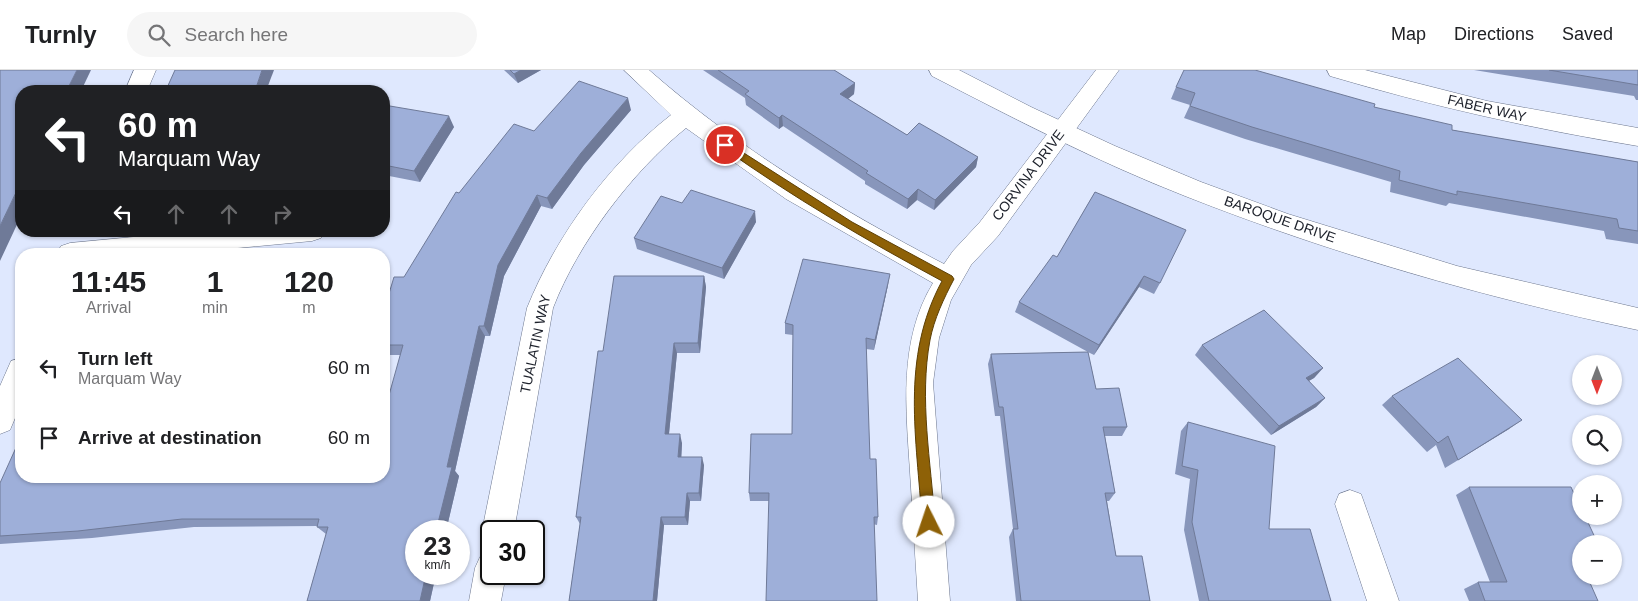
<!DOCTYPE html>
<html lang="en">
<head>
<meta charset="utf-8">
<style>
	body { margin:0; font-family:Helvetica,sans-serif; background:#f6f6f6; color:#202124; height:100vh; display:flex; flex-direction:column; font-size:19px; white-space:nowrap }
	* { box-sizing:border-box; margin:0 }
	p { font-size:16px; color:#757577 }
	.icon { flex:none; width:28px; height:28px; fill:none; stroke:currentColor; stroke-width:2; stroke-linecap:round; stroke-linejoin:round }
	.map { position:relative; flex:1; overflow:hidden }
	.details { position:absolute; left:15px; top:178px; width:375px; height:235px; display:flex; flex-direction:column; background:#fff; border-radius:20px; box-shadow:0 1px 4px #0004 }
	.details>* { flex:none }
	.banner { position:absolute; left:15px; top:15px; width:375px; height:152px; border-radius:20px; box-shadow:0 1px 4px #0004; background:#202124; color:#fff; overflow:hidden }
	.needle { width:32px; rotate:180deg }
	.tools { position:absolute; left:1572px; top:285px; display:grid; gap:10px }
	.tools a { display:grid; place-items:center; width:50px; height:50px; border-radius:50%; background:#fff; box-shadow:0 1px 4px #0004; font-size:25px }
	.speed { position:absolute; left:405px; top:450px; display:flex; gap:10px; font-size:25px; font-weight:700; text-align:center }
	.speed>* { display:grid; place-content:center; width:65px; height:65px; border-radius:50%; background:#fff; box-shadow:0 1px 4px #0004; line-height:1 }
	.speed small { font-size:12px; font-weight:400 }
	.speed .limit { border:2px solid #111; border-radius:8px; background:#fff; color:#111 }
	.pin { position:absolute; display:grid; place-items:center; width:42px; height:42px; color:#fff; margin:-21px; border:2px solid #fff; border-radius:50%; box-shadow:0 1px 5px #0007 }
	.me { position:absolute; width:55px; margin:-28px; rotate:356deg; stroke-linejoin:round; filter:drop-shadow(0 0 4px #0008) }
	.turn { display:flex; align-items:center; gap:18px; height:105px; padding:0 20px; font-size:22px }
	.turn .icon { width:65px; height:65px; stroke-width:2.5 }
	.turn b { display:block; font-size:35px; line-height:42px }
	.lanes { display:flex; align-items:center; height:48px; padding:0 20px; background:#0003; justify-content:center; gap:25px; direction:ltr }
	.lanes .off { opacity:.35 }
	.eta { display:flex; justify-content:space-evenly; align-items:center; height:85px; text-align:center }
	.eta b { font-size:30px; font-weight:700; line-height:35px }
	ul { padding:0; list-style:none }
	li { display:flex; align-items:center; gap:15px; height:70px; padding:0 20px }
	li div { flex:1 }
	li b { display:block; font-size:19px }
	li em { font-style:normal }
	header { display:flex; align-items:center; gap:30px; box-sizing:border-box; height:70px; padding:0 25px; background:#fff; border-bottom:1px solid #e0e0e0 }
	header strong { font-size:24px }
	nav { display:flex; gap:28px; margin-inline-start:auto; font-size:18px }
	.search { width:350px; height:45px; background:#f6f6f6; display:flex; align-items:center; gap:12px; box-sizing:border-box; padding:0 18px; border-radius:28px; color:#757577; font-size:19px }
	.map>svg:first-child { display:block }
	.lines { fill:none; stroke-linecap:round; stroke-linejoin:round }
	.minor-casing { stroke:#6c768d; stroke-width:1 }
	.tertiary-casing { stroke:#6c768d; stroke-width:1 }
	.minor { fill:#fff; fill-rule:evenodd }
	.tertiary { fill:#fff; fill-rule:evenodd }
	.wall { fill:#8896bb }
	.shaded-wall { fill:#6f7a98 }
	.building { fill:#9eafd9; stroke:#6f7a98 }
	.route { fill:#8e6107; stroke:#5c3f05 }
	.labels { text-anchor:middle; stroke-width:4; stroke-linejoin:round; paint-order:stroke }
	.street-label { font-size:14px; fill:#1c202a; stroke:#fff }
</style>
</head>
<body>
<header>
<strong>Turnly</strong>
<div class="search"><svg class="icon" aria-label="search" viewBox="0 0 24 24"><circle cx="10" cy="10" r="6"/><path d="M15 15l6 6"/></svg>Search here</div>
<nav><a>Map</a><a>Directions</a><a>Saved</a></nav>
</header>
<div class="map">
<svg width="1638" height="531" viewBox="0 0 1638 531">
	<rect width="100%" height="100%" fill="#dfe8fe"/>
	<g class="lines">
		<defs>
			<g id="minor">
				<polygon points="134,0 156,0 147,21 125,21"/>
				<path d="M624 0H649C739 79 839 139 944 194L953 181 980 152 1096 0H1119L998 166 971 195 951 230 939 268 933 313 950 531H918C915 488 913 445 910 402 906 339 898 271 933 213L786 129 686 58C632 102 578 173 553 238L514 461H491V473L487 472 482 461 527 238C556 166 609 93 671 45Z"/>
				<path d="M1327 0H1365L1487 31 1638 58V76C1534 59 1431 36 1330 6Z"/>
				<polygon points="197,161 325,161 321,168 312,171 174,184 57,183 61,176 70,173"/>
				<polygon points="21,288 21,334 10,360 0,364 0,316 11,291"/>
				<polygon points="1350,420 1361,424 1399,531 1367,531 1335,434 1339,424"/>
				<polygon points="491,482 491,504 506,504 501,531 469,531 475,498 480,487"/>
			</g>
			<path id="tertiary" d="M929 0H959L1031 37 1115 76 1201 112 1288 144 1457 196 1638 238V260C1483 227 1332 184 1185 126 1098 92 1015 49 932 6Z"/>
		</defs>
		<use href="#minor" class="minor-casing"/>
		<use href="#tertiary" class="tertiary-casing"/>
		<use href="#minor" class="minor"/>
		<use href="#tertiary" class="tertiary"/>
	</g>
	<g class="wall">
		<polygon points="504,0 541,0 518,13"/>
		<polygon points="703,0 834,0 855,13 854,24 848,29 907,65 978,87 976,97 934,140 917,130 907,139 865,114 865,111 783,56 779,59 746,35 745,28"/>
		<polygon points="1474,0 1638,0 1638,30 1636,30 1634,26"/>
		<polygon points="1176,17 1374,37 1452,60 1638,92 1638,174 1606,169 1604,161 1449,133 1446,136 1390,122 1391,112 1245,69 1184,48 1190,35 1171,29"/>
		<polygon points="384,35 454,57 420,112 384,105"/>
		<polygon points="631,40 584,95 552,139 541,136 504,206 490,266 485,266 455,401 459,406 446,461 416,461 416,504 436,504 430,531 307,531 326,464 317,457 317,456 194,457 92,468 0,474 0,413 21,406 384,406 400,285 384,285 384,240 459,123 534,61"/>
		<polygon points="1095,122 1160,213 1154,224 1139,217 1094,285 1088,282 1096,319 1127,357 1122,366 1105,366 1115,423 1109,431 1107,431 1116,486 1150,531 1016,531 1009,467 1013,459 1000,346 995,346 988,294 991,284 1088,282 1015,242 1019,232 1057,187"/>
		<polygon points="682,133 756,152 724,209 637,179 634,168"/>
		<polygon points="704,206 706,217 700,283 677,283 669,364 682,373 681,387 704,395 701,431 690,431 688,455 664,455 657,531 569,531 580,454 576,447 603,281"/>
		<polygon points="888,215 874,280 866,279 870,389 878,447 877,455 769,431 750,431 749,423 792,364 793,265 785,264 785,253"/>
		<polygon points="1202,275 1323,298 1314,308 1308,311 1325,328 1316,337 1271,365 1195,285"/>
		<polygon points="1392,326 1509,359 1445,398 1436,375 1427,382 1382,335"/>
		<polygon points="1188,352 1269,459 1331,531 1199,531 1184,460 1190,409 1175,404 1181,361"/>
		<polygon points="1469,417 1581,474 1581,506 1598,531 1469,531 1464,519 1478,512 1490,512 1456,425"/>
	</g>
	<g class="shaded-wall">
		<polygon points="77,0 91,0 81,21 69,21 67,20"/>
		<polygon points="262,0 274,0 266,21 255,21"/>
		<polygon points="521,0 541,0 518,13 514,4"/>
		<polygon points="855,13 854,24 840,35 840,24"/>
		<polygon points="628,28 631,40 584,95 552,139 547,128 581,83"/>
		<polygon points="782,45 783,56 779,59 779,48"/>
		<polygon points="449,46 454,57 420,112 414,101"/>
		<polygon points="978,87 976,97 934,140 935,130"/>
		<polygon points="21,112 21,146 0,191 0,156"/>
		<polygon points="918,119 917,130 907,139 908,129"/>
		<polygon points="537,125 541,136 504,206 490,266 484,256 498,195"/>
		<polygon points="755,141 756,152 724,209 722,198"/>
		<polygon points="890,204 888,215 874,280 875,270"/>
		<polygon points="704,206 706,217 700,283 698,273"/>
		<polygon points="1144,206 1139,217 1094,285 1099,275"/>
		<polygon points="479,256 485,266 455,401 459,406 446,461 436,461 447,397"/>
		<polygon points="674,273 677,283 668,373 665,364"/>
		<polygon points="1323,298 1314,308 1297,318 1306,308"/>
		<polygon points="1325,328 1316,337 1271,365 1279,356"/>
		<polygon points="1522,350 1509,359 1445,398 1458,390"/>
		<polygon points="680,364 682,373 681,395 678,387"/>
		<polygon points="702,387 704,395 701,431 699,423"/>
		<polygon points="687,423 690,431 688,455 685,447"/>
		<polygon points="661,447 664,455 657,531 653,531"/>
		<polygon points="426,504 436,504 430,531 420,531"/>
	</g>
	<g class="building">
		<polygon points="0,0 77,0 67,20 72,20 71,21 21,21 21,112 0,156"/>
		<polygon points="175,0 262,0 255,21 171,21 171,20 166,20"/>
		<polygon points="510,0 521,0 514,4"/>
		<polygon points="718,0 834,0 855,13 840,24 907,65 919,53 978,87 935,130 918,119 908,129 866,103 868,101 782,45 779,48 745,24 749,21"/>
		<polygon points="1184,0 1255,0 1375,34 1374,37 1452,55 1452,60 1638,92 1638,161 1619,158 1617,149 1457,121 1457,125 1399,110 1400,101 1252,57 1190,36 1195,23 1176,17"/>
		<polygon points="1549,0 1638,0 1638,15"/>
		<polygon points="579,11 628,28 581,83 547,128 537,125 498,195 484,256 479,256 447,397 452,397 436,461 416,461 416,504 426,504 420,531 307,531 328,457 317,457 319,449 182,449 78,461 0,466 0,413 19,371 21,370 21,406 384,406 384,343 403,275 384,275 384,240 394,207 404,207 456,122 459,123 514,54 534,61"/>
		<polygon points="384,35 449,46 414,101 384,95"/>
		<polygon points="691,120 755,141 722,198 634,168 661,126 682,133"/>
		<polygon points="1095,122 1186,160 1160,213 1144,206 1099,275 1019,232 1053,185 1057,187"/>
		<polygon points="803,189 890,204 875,270 866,268 870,389 876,389 878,447 874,447 877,531 766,531 769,423 749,423 751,364 792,364 793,255 785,253"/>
		<polygon points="614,206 704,206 698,273 674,273 665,364 680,364 678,387 702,387 699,423 687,423 685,447 661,447 653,531 569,531 581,447 576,447 598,281 603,281"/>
		<polygon points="1264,240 1323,298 1306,308 1325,328 1279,356 1202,275"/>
		<polygon points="1088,282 1096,319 1119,318 1127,357 1103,357 1115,423 1105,423 1116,486 1142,486 1150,531 1021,531 1013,459 1018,459 1003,337 999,337 991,284"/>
		<polygon points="1458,288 1522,350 1458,390 1448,366 1438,373 1392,326"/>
		<polygon points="1188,352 1275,376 1269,459 1310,459 1331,531 1209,531 1192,452 1198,400 1182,396"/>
		<polygon points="1469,417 1571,417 1581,439 1581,446 1585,446 1598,474 1581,474 1581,506 1587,506 1598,531 1485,531 1478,512 1507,512"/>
	</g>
	<path class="route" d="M725 71 852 152 952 206 954 209C944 228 934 249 930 270 919 329 931 392 935 452L933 456 929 458 924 456 922 452C917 368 900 289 942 211 864 169 794 128 722 77L720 75Z"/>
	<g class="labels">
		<g class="street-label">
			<text transform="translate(1487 38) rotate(13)" y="5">FABER WAY</text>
			<text transform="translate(1028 105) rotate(-53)" y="5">CORVINA DRIVE</text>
			<text transform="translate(1280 149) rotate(19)" y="5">BAROQUE DRIVE</text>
			<text transform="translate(535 274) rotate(-78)" y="5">TUALATIN WAY</text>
		</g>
	</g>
</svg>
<div class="tools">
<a><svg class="needle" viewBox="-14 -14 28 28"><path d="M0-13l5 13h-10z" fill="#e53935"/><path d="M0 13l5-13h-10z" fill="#757577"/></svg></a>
<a><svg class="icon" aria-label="search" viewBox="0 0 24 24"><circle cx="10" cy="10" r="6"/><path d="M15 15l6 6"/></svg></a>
<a>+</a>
<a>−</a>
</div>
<div class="speed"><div>23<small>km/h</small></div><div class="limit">30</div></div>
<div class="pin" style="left:725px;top:75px;background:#d93025"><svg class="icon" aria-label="arrive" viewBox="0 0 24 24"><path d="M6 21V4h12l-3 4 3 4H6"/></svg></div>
<svg class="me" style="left:929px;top:452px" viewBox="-20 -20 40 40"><circle r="19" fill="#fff"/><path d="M0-13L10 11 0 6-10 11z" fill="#8e6107"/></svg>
<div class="banner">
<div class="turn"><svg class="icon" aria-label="left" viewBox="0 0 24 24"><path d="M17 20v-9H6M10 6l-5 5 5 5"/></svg><div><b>60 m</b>Marquam Way</div></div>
<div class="lanes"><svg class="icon" aria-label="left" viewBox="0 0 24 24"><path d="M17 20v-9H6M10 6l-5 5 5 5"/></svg><svg class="icon off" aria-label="ahead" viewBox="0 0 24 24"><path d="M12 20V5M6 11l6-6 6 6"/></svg><svg class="icon off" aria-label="ahead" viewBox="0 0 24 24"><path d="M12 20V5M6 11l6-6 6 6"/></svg><svg class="icon off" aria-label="right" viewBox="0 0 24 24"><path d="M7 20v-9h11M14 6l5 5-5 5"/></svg></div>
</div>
<section class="details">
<div class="eta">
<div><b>11:45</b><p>Arrival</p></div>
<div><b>1</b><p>min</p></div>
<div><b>120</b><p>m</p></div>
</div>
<ul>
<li><svg class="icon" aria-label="left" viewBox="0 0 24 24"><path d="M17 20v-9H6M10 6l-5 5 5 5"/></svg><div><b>Turn left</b><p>Marquam Way</p></div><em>60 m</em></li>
<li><svg class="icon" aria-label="arrive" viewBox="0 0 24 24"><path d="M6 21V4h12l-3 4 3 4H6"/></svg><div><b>Arrive at destination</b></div><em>60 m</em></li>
</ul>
</section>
</div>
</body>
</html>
